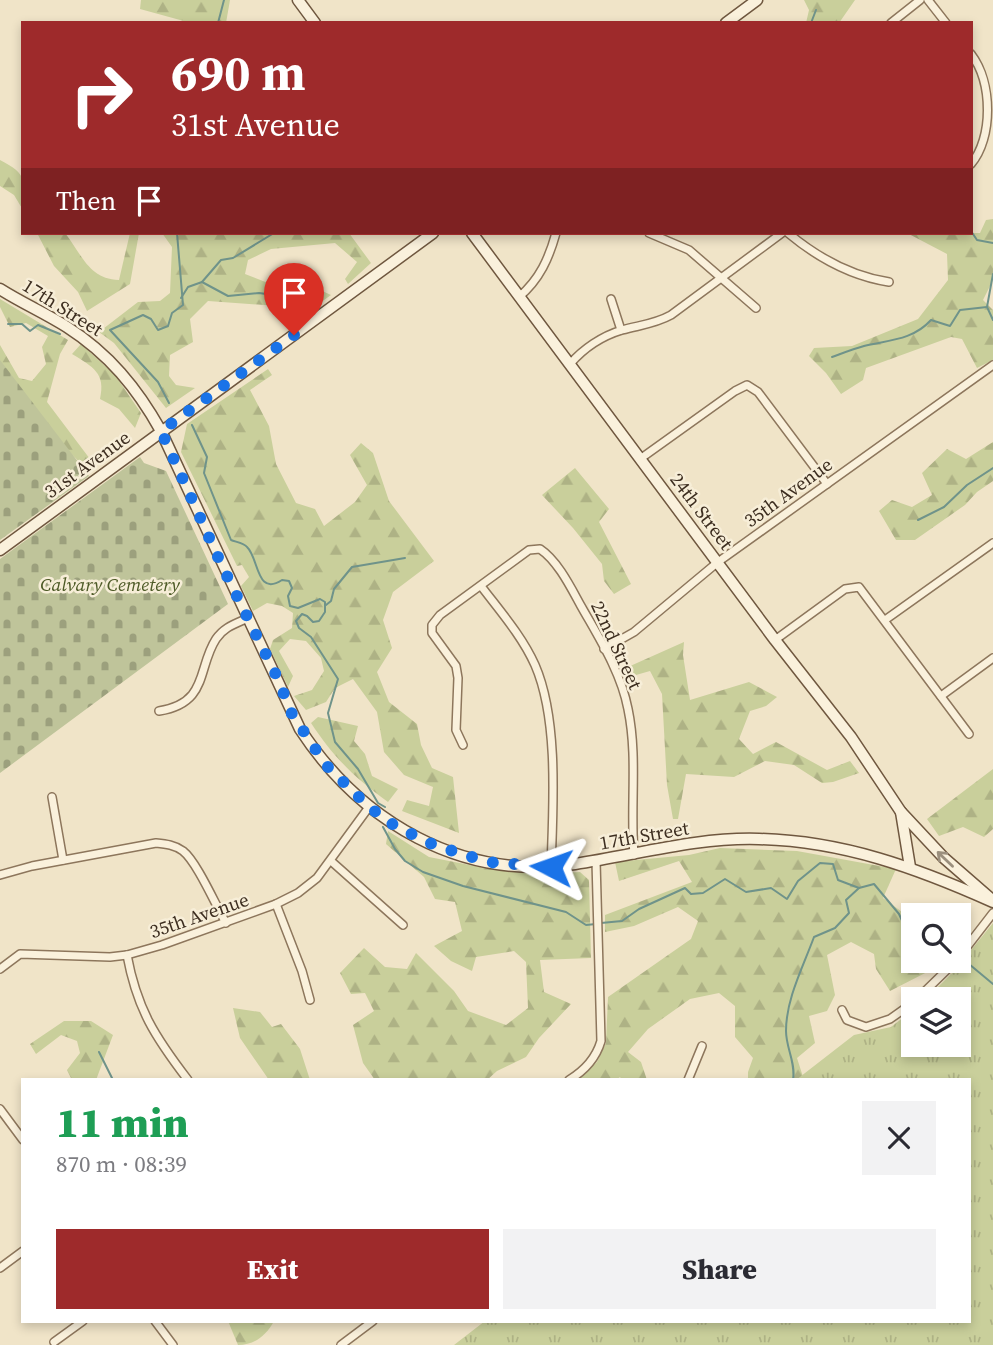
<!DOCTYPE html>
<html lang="en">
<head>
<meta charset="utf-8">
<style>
	body { margin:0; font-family:"Source Serif 4",serif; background:#f2f2f3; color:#2b2b33; height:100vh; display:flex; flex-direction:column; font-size:26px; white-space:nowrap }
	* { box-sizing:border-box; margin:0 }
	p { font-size:23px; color:#7c7c81 }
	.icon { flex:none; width:38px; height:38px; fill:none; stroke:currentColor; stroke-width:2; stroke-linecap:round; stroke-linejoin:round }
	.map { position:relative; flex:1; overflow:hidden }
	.drawer { position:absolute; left:21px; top:1078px; width:950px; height:245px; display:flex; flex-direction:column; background:#fff; border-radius:0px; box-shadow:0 4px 10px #0003 }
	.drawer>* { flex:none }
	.hud { position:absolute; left:21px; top:21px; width:952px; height:214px; border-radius:0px; box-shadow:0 4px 10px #0003; background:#9e2a2b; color:#fff; overflow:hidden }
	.tools { position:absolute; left:901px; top:903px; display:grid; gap:14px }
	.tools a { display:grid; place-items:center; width:70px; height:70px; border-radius:0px; background:#fff; box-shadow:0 4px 10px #0003; font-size:35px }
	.pin { position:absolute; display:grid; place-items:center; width:60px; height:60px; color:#fff; margin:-72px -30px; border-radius:50% 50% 50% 0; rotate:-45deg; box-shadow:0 0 7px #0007 }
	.pin .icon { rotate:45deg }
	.me { position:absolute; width:77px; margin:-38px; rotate:274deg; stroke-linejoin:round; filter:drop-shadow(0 0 5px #0008) }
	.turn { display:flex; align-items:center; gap:24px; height:147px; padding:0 35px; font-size:32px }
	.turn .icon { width:91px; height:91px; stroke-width:2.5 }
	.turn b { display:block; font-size:49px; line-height:60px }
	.then { display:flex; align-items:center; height:66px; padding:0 35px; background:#0003; gap:14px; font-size:26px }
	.round { display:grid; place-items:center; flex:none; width:74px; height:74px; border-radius:0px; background:#f2f2f3 }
	.head { display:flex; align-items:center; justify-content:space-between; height:119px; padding:0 35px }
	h1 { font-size:42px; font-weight:800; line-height:52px; color:#1e9e55 }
	.cta { display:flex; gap:14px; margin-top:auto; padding:14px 35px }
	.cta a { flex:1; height:80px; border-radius:0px; background:#9e2a2b; color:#fff; font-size:28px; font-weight:800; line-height:80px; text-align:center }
	.cta a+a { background:#f2f2f3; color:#2b2b33 }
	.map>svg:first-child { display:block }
	.forest { fill:url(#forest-firs) }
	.cemetery { fill:url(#cemetery-stones) }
	.park { fill:url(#park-tufts) }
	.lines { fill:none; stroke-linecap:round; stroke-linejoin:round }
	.stream { stroke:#6f938a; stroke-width:2 }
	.street-casing { stroke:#8d765c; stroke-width:10 }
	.secondary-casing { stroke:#6f573f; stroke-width:13 }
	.street { stroke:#faf1dc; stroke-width:7 }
	.secondary { stroke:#faf1dc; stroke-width:10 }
	.oneway { stroke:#9c907e }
	.route { stroke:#1a73e8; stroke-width:12; stroke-dasharray:0 21.6 }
	.labels { text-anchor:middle; stroke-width:5; stroke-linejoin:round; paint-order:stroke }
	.street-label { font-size:19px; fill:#3d2e20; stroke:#f7eed8 }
	.park-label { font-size:19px; font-style:italic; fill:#4d5a26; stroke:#f7eed8 }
</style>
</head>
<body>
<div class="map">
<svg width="993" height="1345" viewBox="0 0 993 1345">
	<defs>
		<pattern id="forest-firs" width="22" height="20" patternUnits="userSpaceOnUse" patternTransform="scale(1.75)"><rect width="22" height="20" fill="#c9cf9b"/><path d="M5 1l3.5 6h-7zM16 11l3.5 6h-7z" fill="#aeb285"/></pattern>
		<pattern id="cemetery-stones" width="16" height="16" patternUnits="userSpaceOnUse" patternTransform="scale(1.75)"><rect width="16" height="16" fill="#bfc49a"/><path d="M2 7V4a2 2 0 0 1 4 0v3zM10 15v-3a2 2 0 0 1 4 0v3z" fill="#9ca07d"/></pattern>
		<pattern id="park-tufts" width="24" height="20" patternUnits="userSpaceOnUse" patternTransform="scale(1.75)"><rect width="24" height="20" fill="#c9cf9b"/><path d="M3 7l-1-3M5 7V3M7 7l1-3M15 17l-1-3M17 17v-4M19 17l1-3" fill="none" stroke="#aeb285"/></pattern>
	</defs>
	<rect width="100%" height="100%" fill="#f0e4c8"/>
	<g class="forest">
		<polygon points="141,0 230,0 226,23 191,23 140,9"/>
		<polygon points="804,0 855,0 839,23 806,23 809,10"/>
		<path d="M0 160C29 175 23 179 23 210L14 195 0 186Z"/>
		<polygon points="993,219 993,280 983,300 993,310 993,360 977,368 962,339 951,337 866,368 863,380 841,394 826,373 809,356 814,348 852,346 918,319 948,280 947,254 907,233 980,233 986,220"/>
		<path d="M37 233H65C82 255 89 279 119 280L130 233H139L130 284 87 311 78 292 54 266Z"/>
		<polygon points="162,233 349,233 371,263 348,284 345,279 357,262 335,243 271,249 248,260 245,274 291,292 318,289 331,295 306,313 279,306 208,301 190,319 193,342 170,355 169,376 176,385 195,388 166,408 114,343 99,332 138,302 160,301 170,293 172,247"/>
		<polygon points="0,299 68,340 60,354 47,402 96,467 89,472 23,404 0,402 0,345 19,378 32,381 46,364 42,347 48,336 26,323 10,327 0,307"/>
		<path d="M81 344 115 375 141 413 135 428 119 409 100 399C106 373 93 367 72 354Z"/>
		<polygon points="268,369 272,375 250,390 269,426 276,464 296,503 315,509 324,526 355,502 367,485 350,455 361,443 373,453 389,501 434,561 393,592 383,620 392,648 377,672 389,702 417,724 421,745 432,768 453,777 459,833 402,811 407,800 429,806 433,787 404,775 384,752 377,712 353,679 335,688 326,702 306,710 294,696 312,690 324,671 321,658 306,641 290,639 279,651 293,676 288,687 270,649 273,640 292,628 293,613 282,606 267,603 253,611 241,586 249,577 242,565 237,566 181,452 187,424"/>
		<polygon points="993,442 993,481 977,492 965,505 915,540 896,540 879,511 892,500 912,507 932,495 922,473 947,449 966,459"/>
		<polygon points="575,468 609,509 599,522 631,584 614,594 604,581 602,564 573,528 542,495"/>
		<polygon points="684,642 683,655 690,700 749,682 777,697 766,706 750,711 739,739 753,754 776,742 827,770 850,761 859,773 833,782 822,783 794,765 765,761 734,777 686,774 678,819 673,819 667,785 662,694 650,671 622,679 619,671"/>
		<path d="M318 717 358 726 354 741 365 754 372 776 398 789 388 802C355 778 334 758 311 723Z"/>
		<polygon points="993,769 993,829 984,837 963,827 939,836 927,819"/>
		<polygon points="388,831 429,857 490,869 543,874 580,872 589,880 591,958 540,960 544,992 571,1004 539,1038 526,1057 497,1071 487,1080 375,1080 363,1063 353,1025 374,1011 365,993 351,994 340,973 364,948 385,967 407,969 416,953 454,991 468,1011 506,1025 528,1008 526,962 514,951 476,957 472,971 451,961 434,946 462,931 455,902 435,899 424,877 386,844"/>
		<polygon points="720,848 797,851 896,869 883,898 913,920 914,961 939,961 931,970 890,991 876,969 874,954 851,942 827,955 835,995 827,1011 809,1016 815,1043 797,1058 804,1080 748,1080 748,1072 753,1058 735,1037 735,1006 719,993 690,999 648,1029 628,1052 641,1062 647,1080 622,1080 620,1077 616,1080 576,1080 597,1062 606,1043 608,997 691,939 698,921 678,907 634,926 605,932 605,915 692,882 679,861 619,881 615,862 689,855"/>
		<polygon points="233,1008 260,1012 272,1027 281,1024 300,1049 310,1080 269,1080 240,1038"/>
		<polygon points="64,1021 91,1021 113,1035 96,1080 72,1080 67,1070 80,1053 77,1041 61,1035 36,1054 30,1044"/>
		<path d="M228 1321H274C266 1336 254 1345 238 1345Z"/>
	</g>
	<g class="cemetery">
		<polygon points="0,360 89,476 0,540"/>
		<polygon points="140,457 144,463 166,471 228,604 0,773 0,559"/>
	</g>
	<polygon class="park" points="993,923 993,1345 454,1345 485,1321 970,1321 970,1080 796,1080 854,1035 891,1027 913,1010 914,1045 959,1045 959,999 926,999 954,971"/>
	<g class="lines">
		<g class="stream">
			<polyline points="218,23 224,0"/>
			<polyline points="811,23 816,10"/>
			<polyline points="971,231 977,240 993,243"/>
			<polyline points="993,274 987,307 993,320"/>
			<polyline points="202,282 221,260 233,258 274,233"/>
			<polyline points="181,298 188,287 202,282 228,296 259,293 288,297"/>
			<polyline points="8,324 22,324 30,331 38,325 60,334"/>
			<path d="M832 357C843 353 853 349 864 346 889 340 913 340 931 320L950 326 960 310 987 307"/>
			<polyline points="169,403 158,382 110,330 143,315 151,319 158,330 168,326 172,313 183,305 177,233"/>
			<path d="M192 425 207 457 204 473 231 540C236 542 244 543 247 547 259 558 256 597 282 580L289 581 292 588 288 596 290 606 298 608 320 599 325 602V612L319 621 313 622 307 616 302 614 296 621 299 628 311 637 338 679 328 713 335 742 358 769 378 803 385 807"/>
			<polyline points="918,520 944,507 967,485 993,468"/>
			<polyline points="326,605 331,601 334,589 352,567 405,558"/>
			<polyline points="383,827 395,849 405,861 423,872 463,886 566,912 586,925 596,924"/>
			<polyline points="601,923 622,921 639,909 685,888 691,894 703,893 725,879 746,892 771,888 787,899 798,881 820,863 833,864 838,880 859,888 874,884 899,914 904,925 914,933"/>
			<polyline points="963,959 993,984"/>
			<polyline points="99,1052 113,1080"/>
			<path d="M793 1080C796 1063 786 1048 786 1031 786 999 803 967 814 937L835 928 849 913 846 900 859 888"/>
		</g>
		<defs>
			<g id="street">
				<polyline points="928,0 946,23"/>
				<polyline points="891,23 920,0"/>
				<path d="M971 54C993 83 993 138 971 164"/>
				<polyline points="649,233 689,250 756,308"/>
				<path d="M788 233C818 258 850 276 889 282"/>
				<path d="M519 297C540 279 549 258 556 233"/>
				<polyline points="611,299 621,330"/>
				<path d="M570 364C583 349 602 336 622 330 640 325 655 324 671 315L782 233"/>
				<polyline points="640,459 735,391 747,385 758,392 827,484"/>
				<path d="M481 586C500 611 522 636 535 665 559 720 553 808 551 867"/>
				<polyline points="885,620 993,543"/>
				<polyline points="775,640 845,589 859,587 969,734"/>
				<polyline points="604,649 634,632 718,562 993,365"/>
				<polyline points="941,696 993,658"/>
				<path d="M159 711C209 703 197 668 216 639 224 627 235 624 248 618"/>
				<path d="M463 745 456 730 458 678 456 666 432 633V625L440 615 529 550 540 549C558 561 571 588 581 606 599 638 621 672 628 709 638 757 630 806 634 855"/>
				<polyline points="52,797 63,860"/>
				<polyline points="331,861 403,925"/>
				<path d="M0 875 32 866 156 843C166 844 175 845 183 851 197 862 216 906 226 923"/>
				<polyline points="276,904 302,971 310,1000"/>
				<path d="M127 955C137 1009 155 1037 188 1080"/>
				<polyline points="959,957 993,913"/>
				<polyline points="0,969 20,954 110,957 127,955 162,945 276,904 298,893 317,878 369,807"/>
				<polyline points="917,999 956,961"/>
				<polyline points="842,1010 847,1020 866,1027 890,1019 914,1002"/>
				<path d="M569 1080C584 1071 596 1058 601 1041L596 861"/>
				<polyline points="688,1080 702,1046"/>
				<polyline points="0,1109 23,1140"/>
				<polyline points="0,1268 23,1251"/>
				<polyline points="155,1321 173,1345"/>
				<polyline points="54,1342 83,1321"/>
				<polyline points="341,1345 373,1321"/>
			</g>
			<g id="secondary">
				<polyline points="298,0 315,23"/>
				<polyline points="726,23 757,0"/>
				<polyline points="472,233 775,640 851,737 901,812 944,858 990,898"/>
				<path d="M0 289C22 303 45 313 67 327 109 354 137 388 161 431L300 729C361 822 461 881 575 864 636 855 697 837 759 839 843 841 917 868 993 902"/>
				<polyline points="0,550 433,233"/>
				<polyline points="901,812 910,867"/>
			</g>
		</defs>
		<use href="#street" class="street-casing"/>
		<use href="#secondary" class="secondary-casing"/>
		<use href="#street" class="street"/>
		<use href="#secondary" class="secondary"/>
	</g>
	<defs><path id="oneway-shaft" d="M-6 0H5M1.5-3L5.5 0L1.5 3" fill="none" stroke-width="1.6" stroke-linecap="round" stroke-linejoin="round" transform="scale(1.75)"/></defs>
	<use class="oneway" href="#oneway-shaft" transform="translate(945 859) rotate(-136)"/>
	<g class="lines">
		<polyline class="route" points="294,335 161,431 222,566 277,677 292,714 326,765 369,807 395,826 434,845 488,862 551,867"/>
	</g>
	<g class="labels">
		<g class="street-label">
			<text transform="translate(63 307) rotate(32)" y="7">17th Street</text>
			<text transform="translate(87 464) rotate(-36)" y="7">31st Avenue</text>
			<text transform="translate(788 492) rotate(-36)" y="7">35th Avenue</text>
			<text transform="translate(702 511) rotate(53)" y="7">24th Street</text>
			<text transform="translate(617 645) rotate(65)" y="7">22nd Street</text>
			<text transform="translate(644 835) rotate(-10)" y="7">17th Street</text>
			<text transform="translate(199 915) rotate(-19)" y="7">35th Avenue</text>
		</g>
		<g class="park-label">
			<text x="110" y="591">Calvary Cemetery</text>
		</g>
	</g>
</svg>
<div class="tools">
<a><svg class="icon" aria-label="search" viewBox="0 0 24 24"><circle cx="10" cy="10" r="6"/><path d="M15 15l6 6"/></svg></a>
<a><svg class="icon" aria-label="layers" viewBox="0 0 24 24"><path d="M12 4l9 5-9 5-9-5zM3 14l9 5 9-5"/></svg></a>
</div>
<div class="pin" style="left:294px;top:335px;background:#d93025"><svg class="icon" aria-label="arrive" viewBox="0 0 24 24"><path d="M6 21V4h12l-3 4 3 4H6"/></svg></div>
<svg class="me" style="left:551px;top:867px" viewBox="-20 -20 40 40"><path d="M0-17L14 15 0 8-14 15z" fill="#1a73e8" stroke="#fff" stroke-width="4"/></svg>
<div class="hud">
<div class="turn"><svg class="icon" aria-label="right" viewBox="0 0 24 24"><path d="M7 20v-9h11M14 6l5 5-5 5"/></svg><div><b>690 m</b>31st Avenue</div></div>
<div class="then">Then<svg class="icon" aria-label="arrive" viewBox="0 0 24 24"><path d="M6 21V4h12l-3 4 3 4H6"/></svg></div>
</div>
<section class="drawer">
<div class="head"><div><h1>11 min</h1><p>870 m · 08:39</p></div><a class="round"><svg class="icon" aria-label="close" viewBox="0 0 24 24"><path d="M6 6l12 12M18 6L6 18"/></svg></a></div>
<div class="cta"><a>Exit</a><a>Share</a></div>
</section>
</div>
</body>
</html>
